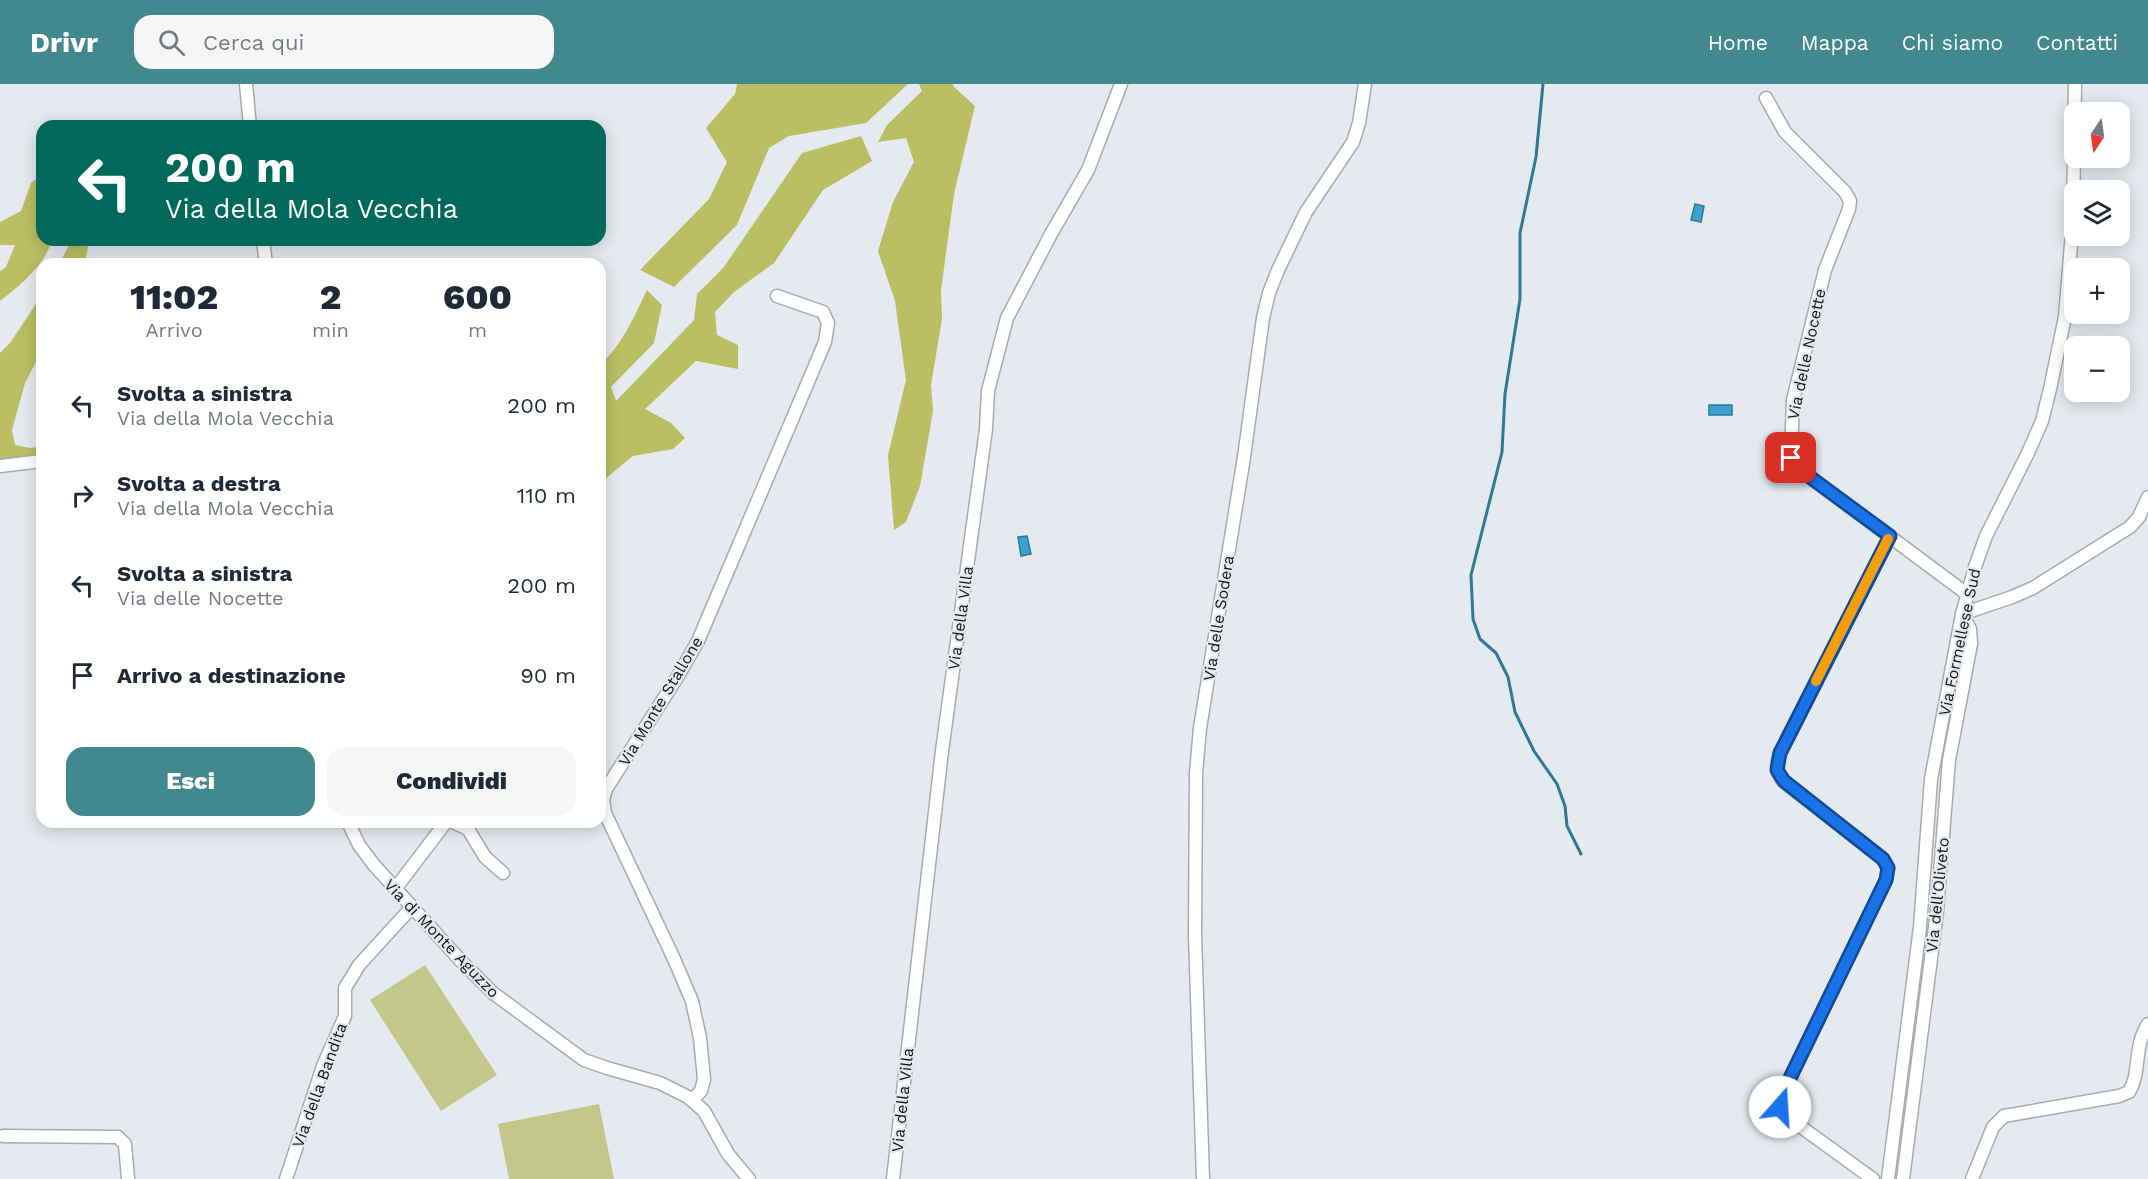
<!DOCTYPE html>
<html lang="it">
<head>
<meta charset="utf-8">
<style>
	body { margin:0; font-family:"Work Sans",sans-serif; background:#f6f6f7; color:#1f2937; height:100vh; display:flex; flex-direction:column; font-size:22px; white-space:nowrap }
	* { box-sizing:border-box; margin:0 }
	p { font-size:20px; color:#747a83 }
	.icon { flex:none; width:33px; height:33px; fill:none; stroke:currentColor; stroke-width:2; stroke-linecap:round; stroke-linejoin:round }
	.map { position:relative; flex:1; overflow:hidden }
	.drawer { position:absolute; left:36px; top:174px; width:570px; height:570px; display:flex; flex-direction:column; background:#fff; border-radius:18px; box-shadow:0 3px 15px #0003 }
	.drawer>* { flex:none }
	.guide { position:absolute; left:36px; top:36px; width:570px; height:126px; border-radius:18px; box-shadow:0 3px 15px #0003; background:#00695c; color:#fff; overflow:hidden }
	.needle { width:39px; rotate:193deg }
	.tools { position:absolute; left:2064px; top:18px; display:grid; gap:12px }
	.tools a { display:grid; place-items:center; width:66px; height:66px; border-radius:12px; background:#fff; box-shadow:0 3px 15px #0003; font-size:30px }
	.pin { position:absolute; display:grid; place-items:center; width:51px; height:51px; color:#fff; margin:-26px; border-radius:12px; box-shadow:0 3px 9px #0006 }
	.me { position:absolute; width:66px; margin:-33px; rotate:19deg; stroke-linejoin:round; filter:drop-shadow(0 0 4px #0008) }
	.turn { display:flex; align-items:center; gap:21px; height:126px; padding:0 30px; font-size:27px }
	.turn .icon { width:78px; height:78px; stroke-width:2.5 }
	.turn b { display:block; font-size:42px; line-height:51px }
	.eta { display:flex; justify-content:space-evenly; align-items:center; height:102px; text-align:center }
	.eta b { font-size:36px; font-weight:800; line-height:42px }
	.primary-button { display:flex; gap:12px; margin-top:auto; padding:12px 30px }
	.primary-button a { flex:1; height:69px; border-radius:18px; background:#41898f; color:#fff; font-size:24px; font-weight:800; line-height:69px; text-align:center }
	.primary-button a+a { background:#f6f6f7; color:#1f2937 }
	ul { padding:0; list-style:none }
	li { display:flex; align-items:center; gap:18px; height:90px; padding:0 30px }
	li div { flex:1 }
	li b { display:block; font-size:22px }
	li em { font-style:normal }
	header { display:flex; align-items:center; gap:36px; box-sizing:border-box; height:84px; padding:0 30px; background:#41898f; color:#fff }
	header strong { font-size:28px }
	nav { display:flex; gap:33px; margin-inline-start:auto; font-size:21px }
	.search { width:420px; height:54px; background:#f6f6f7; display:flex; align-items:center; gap:15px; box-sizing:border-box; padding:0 21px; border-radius:18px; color:#747a83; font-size:22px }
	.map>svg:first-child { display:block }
	.green { fill:#c4c78a }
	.forest { fill:#bbbe63 }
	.water { fill:#3ca3d0; stroke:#2f7898; stroke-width:1.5 }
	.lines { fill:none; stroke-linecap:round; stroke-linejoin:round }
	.stream { stroke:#2f7898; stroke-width:3 }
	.minor-casing { stroke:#a5abaf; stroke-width:15 }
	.minor { stroke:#fff; stroke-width:12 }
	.route-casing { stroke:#114b97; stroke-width:15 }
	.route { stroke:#1a73e8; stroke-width:10 }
	.slow { stroke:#f59e0b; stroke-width:10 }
	.labels { text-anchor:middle; stroke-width:4.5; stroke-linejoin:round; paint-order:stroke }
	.street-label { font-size:16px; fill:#121416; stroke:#e4eaef }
</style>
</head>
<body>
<header>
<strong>Drivr</strong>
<div class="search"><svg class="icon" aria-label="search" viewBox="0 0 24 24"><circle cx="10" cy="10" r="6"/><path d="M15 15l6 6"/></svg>Cerca qui</div>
<nav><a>Home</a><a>Mappa</a><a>Chi siamo</a><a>Contatti</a></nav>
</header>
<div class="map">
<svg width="2148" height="1095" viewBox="0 0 2148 1095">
	<rect width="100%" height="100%" fill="#e4eaef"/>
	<g class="green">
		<polygon points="425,881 497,991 441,1027 370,916"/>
		<polygon points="599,1020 614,1095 509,1095 498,1040"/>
	</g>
	<g class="forest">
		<polygon points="737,0 908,0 866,39 789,52 769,64 737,141 674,203 640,186 709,115 727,78 706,44 735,10"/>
		<polygon points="919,0 954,0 953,2 975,22 954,110 941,206 942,235 931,301 933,327 920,402 906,438 894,446 888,371 906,296 895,217 878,167 893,118 914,78 906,54 878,58 887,41 922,7"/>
		<path d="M861 52 872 77 823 106 774 179 734 208 715 228 717 251 738 261V285L696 277 645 325 671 339 685 354 673 365 633 372 600 399V281C622 261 634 233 647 206L662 221 654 259 611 303 616 317 694 236 697 210 724 183 802 69Z"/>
		<path d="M42 90V156H52C44 182 21 201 0 217V187L6 183 15 161H0V138L21 127 31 99Z"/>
		<polygon points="72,156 89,156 85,180 59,180"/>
		<polygon points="42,211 42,266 25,299 12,346 15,361 30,364 42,362 42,373 0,378 0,269 10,259"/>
	</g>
	<g class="water">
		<polygon points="1695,120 1704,122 1701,138 1691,136"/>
		<rect x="1709" y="321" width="23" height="10"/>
		<polygon points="1027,452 1031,470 1021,472 1018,453"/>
	</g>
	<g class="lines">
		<polyline class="stream" points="1543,0 1536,73 1520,149 1520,215 1505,310 1502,368 1471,491 1473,535 1480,555 1496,569 1508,593 1515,628 1534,667 1557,700 1565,722 1567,742 1581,770"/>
		<defs>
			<g id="minor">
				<polyline points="246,0 250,42"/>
				<polyline points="1766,14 1785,48 1845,108 1850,117 1849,125 1825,186 1793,316 1791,371 1793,378 1799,385 1967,510"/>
				<polyline points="263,156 266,180"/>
				<polyline points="0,382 42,377"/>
				<polyline points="348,738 359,761 374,781 461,877 493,909 584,976 607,984 660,999 688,1013 704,1027 728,1070 749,1095"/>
				<polyline points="453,738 468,745 485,773 503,789"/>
				<polyline points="395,805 446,738"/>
				<polyline points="692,1016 701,1007 704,995 700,954 692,917 674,875 605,729 603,716 606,705 678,592 698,557 825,258 828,239 823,228 777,212"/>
				<polyline points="3,1052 118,1053 125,1060 128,1095"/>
				<polyline points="286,1095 323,982 345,932 345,904 359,881 412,823"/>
				<polyline points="893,1095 942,667 986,345 988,307 1007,234 1051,150 1088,86 1121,0"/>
				<polyline points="1203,1095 1195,851 1196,689 1200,644 1244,373 1263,234 1269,209 1278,186 1306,128 1353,58 1359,39 1365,0"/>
				<path d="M1873 1095 1786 1032C1775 1020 1785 1005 1791 992L1886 796 1888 784 1883 775 1783 697C1776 688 1776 680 1780 669L1890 452"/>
				<polyline points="1888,1095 1920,843 1931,695 1962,530 1975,483 1986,452 2027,371 2042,337 2050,305 2065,233 2073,136 2075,0"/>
				<polyline points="1903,1095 1937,827 1949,676 1971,560 1970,545 1962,530 2012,513 2033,504 2130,443 2139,433 2148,413"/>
				<path d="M1972 1095 1993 1043 2004 1032 2119 1012 2129 1008C2141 989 2133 963 2148 940"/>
			</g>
		</defs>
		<use href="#minor" class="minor-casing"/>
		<use href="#minor" class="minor"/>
	</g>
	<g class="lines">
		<defs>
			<polyline id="route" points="1780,1023 1791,992 1886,796 1888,784 1883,775 1784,697 1777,686 1780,669 1890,452 1799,385 1791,374"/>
		</defs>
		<use href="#route" class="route-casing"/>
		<use href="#route" class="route"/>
		<polyline class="slow" points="1816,597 1888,455"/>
	</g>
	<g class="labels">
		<g class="street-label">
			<text transform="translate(1806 270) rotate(-78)" y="6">Via delle Nocette</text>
			<text transform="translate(960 534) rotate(-82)" y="6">Via della Villa</text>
			<text transform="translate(1218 534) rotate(-81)" y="6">Via delle Sodera</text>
			<text transform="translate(1959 558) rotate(-78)" y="6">Via Formellese Sud</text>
			<text transform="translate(660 617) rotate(-59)" y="6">Via Monte Stallone</text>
			<text transform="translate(1937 811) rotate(-84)" y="6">Via dell'Oliveto</text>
			<text transform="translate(442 854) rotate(46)" y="6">Via di Monte Aguzzo</text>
			<text transform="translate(319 1001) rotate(-70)" y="6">Via della Bandita</text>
			<text transform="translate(902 1016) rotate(-84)" y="6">Via della Villa</text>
		</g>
	</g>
</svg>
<div class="tools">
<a><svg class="needle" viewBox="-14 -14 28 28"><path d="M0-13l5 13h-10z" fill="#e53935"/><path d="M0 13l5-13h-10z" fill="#747a83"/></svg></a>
<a><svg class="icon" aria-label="layers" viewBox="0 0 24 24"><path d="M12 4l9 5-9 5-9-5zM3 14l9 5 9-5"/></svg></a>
<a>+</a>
<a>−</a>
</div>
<div class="pin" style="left:1791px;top:374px;background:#d93025"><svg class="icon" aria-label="arrive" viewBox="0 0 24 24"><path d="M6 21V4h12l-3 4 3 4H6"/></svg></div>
<svg class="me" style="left:1780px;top:1023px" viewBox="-20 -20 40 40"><circle r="19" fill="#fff"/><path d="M0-13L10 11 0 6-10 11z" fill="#1a73e8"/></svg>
<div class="guide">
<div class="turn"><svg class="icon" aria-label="left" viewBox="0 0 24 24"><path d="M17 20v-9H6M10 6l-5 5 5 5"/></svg><div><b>200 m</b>Via della Mola Vecchia</div></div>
</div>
<section class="drawer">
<div class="eta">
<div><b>11:02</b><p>Arrivo</p></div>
<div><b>2</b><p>min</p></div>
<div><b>600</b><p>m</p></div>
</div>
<ul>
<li><svg class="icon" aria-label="left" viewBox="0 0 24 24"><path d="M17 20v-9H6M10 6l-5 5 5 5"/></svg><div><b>Svolta a sinistra</b><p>Via della Mola Vecchia</p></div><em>200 m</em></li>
<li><svg class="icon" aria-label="right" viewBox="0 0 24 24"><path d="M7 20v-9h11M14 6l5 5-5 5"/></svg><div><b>Svolta a destra</b><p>Via della Mola Vecchia</p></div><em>110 m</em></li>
<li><svg class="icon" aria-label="left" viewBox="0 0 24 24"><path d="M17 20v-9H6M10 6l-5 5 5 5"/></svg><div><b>Svolta a sinistra</b><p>Via delle Nocette</p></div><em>200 m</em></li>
<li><svg class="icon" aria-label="arrive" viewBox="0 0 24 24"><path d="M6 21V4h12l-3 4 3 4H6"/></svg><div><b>Arrivo a destinazione</b></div><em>90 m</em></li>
</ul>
<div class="primary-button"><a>Esci</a><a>Condividi</a></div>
</section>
</div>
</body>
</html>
